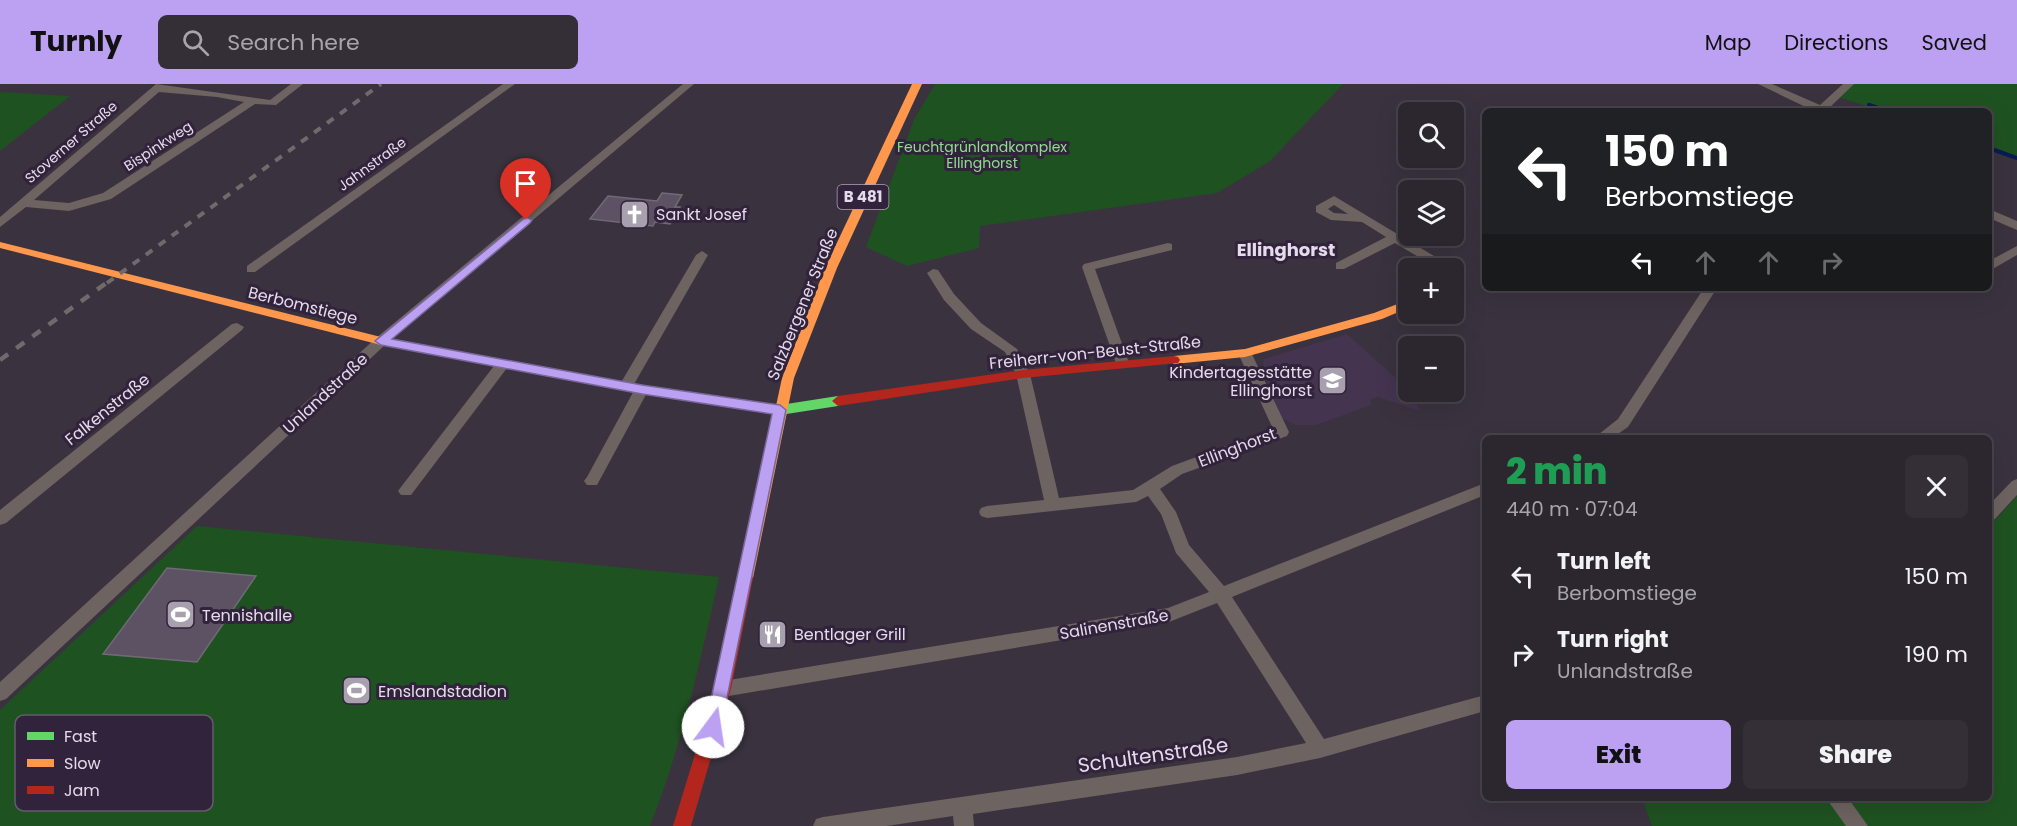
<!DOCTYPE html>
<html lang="en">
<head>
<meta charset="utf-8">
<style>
	body { margin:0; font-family:Poppins,sans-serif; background:#342e37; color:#f1f3f6; height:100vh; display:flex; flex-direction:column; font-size:22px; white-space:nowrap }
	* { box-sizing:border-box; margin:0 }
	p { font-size:20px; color:#a6a5aa }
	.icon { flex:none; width:33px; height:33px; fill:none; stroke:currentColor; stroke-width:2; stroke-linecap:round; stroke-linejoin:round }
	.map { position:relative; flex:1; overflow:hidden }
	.details { position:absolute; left:1482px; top:351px; width:510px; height:366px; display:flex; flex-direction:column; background:#2c262f; border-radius:9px; box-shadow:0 6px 24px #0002,0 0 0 2px #48434b }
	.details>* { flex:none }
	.hud { position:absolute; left:1482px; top:24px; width:510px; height:183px; border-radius:9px; box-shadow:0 6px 24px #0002,0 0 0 2px #48434b; background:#202124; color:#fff; overflow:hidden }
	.controls { position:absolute; left:1398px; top:18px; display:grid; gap:12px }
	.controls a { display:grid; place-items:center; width:66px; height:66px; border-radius:9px; background:#2c262f; box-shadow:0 6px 24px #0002,0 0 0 2px #48434b; font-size:30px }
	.pin { position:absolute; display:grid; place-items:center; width:51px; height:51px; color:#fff; margin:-62px -26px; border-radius:50% 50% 50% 0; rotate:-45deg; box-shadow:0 0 6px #0007 }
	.pin .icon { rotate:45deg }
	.me { position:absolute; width:66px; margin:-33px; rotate:14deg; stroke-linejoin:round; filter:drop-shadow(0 0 4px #0008) }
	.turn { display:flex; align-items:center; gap:21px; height:126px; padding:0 24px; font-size:27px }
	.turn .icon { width:78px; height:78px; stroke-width:2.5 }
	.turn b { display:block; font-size:42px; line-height:51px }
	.lanes { display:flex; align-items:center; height:57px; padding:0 24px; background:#0003; justify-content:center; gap:30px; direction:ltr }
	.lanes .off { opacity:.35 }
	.round { display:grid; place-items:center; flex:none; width:63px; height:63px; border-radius:9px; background:#342e37 }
	.overview { display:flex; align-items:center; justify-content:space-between; height:102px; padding:0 24px }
	h1 { font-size:36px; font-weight:800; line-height:45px; color:#1e9e55 }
	.action { display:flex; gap:12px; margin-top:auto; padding:12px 24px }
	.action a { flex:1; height:69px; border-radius:9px; background:#bca0f2; color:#111; font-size:24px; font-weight:800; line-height:69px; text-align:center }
	.action a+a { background:#342e37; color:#f1f3f6 }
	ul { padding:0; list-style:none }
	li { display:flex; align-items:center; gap:18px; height:78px; padding:0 24px }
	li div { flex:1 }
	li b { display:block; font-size:22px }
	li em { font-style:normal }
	header { display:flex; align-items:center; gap:36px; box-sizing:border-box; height:84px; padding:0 30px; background:#bca0f2; color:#111 }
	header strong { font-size:28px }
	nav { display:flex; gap:33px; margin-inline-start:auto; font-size:21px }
	.search { width:420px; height:54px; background:#342e37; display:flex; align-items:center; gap:15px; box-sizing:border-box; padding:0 21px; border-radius:9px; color:#a6a5aa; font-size:22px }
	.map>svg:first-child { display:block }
	.built { fill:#443450 }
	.green { fill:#1f5221 }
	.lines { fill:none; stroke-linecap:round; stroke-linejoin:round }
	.stream { stroke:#071c52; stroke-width:4 }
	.building { fill:#5c5264; stroke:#706a75; stroke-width:1.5 }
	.street { fill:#6d6360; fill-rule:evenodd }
	.fast { fill:#63d668; fill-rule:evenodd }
	.slow { fill:#ff974d; fill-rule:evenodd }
	.jam { fill:#b3261e; fill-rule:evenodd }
	.rail-far1 { stroke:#716a6d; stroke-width:4; stroke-dasharray:8 8; stroke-linecap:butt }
	.rail { stroke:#716a6d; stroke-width:4.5; stroke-dasharray:10 10; stroke-linecap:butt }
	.route { fill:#bca0f2; stroke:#7a689d; stroke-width:1.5 }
	.labels { text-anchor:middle; stroke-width:6; stroke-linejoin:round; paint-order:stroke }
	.far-street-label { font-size:14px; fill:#e4dbeb; stroke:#31233b }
	.far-park-label { font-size:14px; fill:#8edf8b; stroke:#31233b }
	.shield { fill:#31233b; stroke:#aea4b6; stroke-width:1.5 }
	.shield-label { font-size:15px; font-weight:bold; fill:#e4dbeb }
	.poi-label { font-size:16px; fill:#e4dbeb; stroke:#31233b; text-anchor:start }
	.street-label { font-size:16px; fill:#e4dbeb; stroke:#31233b }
	.neighbourhood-label { font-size:18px; font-weight:bold; fill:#e4dbeb; stroke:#31233b }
	.near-street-label { font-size:20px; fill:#e4dbeb; stroke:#31233b }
	.key { fill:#31233b; stroke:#675a70; stroke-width:1.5 }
	.key-label { font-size:16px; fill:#e4dbeb }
</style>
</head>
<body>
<header>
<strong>Turnly</strong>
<div class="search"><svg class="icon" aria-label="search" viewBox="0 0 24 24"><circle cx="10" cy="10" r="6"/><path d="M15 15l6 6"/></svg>Search here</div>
<nav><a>Map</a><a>Directions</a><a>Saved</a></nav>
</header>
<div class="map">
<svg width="2017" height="742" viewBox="0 0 2017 742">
	<rect width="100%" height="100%" fill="#3a333f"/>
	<polygon class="built" points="1347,250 1411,308 1420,327 1378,313 1370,315 1371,321 1316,341 1296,341 1282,334 1263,288 1264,275"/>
	<g class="green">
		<polygon points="935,0 1343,0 1270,77 1217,109 980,142 979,164 907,182 866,163 914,36"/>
		<polygon points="1849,0 2017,0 2017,75 1989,65 1989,27 1880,27 1836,12"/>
		<polygon points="0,8 70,12 0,67"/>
		<polygon points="2017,412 2017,742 1652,742 1642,714 1989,714 1989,443"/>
		<path d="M197 442 719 493C700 578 682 661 650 742H0V626Z"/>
	</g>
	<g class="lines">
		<g class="stream">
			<polyline points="1869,21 1887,27"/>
			<polyline points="1989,64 2017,74"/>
		</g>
	</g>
	<g class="building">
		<polygon points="662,109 682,111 675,123 680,123 670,140 655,138 653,142 590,135 608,112 657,117"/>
		<polygon points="167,484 256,492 197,578 103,570"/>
	</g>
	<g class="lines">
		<g class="street">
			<path d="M156 0 270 16 291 0H303L276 21 255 20 111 115 69 127 26 123 0 143V133ZM159 8 217 13 244 18 103 109 69 119 34 116Z"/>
			<polygon points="503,0 515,0 255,188 247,188 247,182"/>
			<polygon points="683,0 694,0 386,260 6,615 0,617 0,598 376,254"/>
			<polygon points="1758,0 1772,0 1820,21 1843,0 1854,0 1826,27 1814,27"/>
			<path d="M1334 112 1449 181 1451 184H1437L1395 159 1344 185H1336V179L1386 153 1362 138 1331 136 1316 128V122ZM1334 121 1348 130 1334 129 1328 125Z"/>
			<polygon points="1989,125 2017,137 2017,146 1989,134"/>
			<polygon points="1168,159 1172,160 1172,166 1095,185 1129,279 1122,284 1117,282 1082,183 1084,180"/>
			<polygon points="2017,162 2017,171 1989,187 1989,177"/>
			<polygon points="702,167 708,171 633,302 626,307 621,306 619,302 696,171"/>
			<polygon points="933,185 938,186 954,210 981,239 1017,265 1030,290 1059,414 1133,406 1172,382 1273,345 1238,269 1240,266 1250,266 1289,348 1287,352 1182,390 1160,405 1176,428 1189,461 1224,502 1485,399 1485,411 1232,513 1324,655 1485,611 1485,627 1320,674 1237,691 973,730 974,742 954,742 953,732 887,742 813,742 816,735 823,733 1237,673 1306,659 1217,519 1169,538 723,613 717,611 714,605 717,599 723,597 1168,524 1209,508 1176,469 1161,430 1148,412 1136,418 987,434 981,432 979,428 981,424 987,422 1044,416 1016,290 1005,268 971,245 944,216 927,189"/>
			<polygon points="1454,186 1463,192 1454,198"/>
			<polygon points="1704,204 1717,204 1628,343 1612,354 1594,354 1618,335"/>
			<polygon points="237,239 244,243 242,246 6,439 0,441 0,426 232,240"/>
			<polygon points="502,276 507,278 509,281 507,284 411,411 401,411 398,407 401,403 497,278"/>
			<polygon points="642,300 649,305 597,401 587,401 584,397 587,393 637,301"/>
			<polygon points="2017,395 2017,411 1995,435 1989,437 1989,421 2012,397"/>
			<polygon points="1826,714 1848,714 1868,742 1846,742"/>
		</g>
		<polygon class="fast" points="381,253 642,301 780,321 838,312 844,317 838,322 780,331 642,309 377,260 375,257 377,254"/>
		<g class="slow">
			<polygon points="912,0 922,0 837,184 794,294 753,494 751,498 746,500 741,498 739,494 782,294 825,184"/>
			<polygon points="0,158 381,253 387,257 381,261 0,164"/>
			<polygon points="1408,216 1408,224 1382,235 1245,273 1174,280 1168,276 1174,272 1245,265 1374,229"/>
		</g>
		<g class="jam">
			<polygon points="1174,272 1178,273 1180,276 1178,279 1023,294 838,322 832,317 838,312 1023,286"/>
			<polygon points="746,488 751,490 753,494 731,605 691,742 673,742 715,605 739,494 741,490"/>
		</g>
		<polyline class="rail-far1" points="107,199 381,0"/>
		<polyline class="rail" points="0,276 109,197"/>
	</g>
	<polygon class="route" points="526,133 532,136 530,139 392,255 642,301 780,321 786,326 721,643 719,649 713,651 707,649 705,643 772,330 642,310 381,261 375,257"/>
	<defs>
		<symbol id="church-square" viewBox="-11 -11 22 22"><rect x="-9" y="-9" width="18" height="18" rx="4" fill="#a8a0af" stroke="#31233b"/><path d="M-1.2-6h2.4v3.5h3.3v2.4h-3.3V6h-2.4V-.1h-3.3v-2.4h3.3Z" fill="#fff"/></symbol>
		<symbol id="school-square" viewBox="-11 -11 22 22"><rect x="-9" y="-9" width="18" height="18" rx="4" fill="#a8a0af" stroke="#31233b"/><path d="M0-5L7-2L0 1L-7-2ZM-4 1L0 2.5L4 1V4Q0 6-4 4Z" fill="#fff"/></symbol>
		<symbol id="stadium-square" viewBox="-11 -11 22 22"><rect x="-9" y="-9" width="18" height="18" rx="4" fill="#a8a0af" stroke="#31233b"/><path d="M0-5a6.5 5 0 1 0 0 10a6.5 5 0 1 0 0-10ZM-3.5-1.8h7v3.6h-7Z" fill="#fff"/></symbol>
		<symbol id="restaurant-square" viewBox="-11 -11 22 22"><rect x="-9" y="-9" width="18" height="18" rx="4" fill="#a8a0af" stroke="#31233b"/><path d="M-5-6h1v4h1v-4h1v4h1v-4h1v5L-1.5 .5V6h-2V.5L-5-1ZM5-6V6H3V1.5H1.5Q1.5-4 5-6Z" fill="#fff"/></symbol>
	</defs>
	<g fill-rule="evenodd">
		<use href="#church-square" x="618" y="114" width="33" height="33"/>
		<use href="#school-square" x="1316" y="280" width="33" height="33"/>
		<use href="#stadium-square" x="164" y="514" width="33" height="33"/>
		<use href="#restaurant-square" x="756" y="534" width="33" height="33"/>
		<use href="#stadium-square" x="340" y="590" width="33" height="33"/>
	</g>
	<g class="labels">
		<g class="far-street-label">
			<text transform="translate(71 58) rotate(-41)" y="5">Stoverner Straße</text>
			<text transform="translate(158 62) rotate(-33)" y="5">Bispinkweg</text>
			<text transform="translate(372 80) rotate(-36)" y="5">Jahnstraße</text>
		</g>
		<g class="far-park-label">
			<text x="982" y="68">Feuchtgrünlandkomplex<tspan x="982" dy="16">Ellinghorst</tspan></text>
		</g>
		<rect class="shield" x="837.5" y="101" width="51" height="24" rx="4.5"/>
		<g class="shield-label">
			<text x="863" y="118">B 481</text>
		</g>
		<g class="poi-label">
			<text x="656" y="136">Sankt Josef</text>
			<text x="1312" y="294" text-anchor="end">Kindertagesstätte<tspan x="1312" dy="18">Ellinghorst</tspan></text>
			<text x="202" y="537">Tennishalle</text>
			<text x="794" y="556">Bentlager Grill</text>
			<text x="378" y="613">Emslandstadion</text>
		</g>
		<g class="street-label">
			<text transform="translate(802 220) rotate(-68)" y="6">Salzbergener Straße</text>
			<text transform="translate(303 221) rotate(14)" y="6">Berbomstiege</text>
			<text transform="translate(1095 268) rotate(-6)" y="6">Freiherr-von-Beust-Straße</text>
			<text transform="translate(325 309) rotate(-43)" y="6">Unlandstraße</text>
			<text transform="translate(107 325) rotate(-39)" y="6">Falkenstraße</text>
			<text transform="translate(1237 363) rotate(-21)" y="6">Ellinghorst</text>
			<text transform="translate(1114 540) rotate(-10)" y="6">Salinenstraße</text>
		</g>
		<g class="neighbourhood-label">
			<text x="1286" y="172">Ellinghorst</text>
		</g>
		<g class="near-street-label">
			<text transform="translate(1153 671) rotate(-8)" y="7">Schultenstraße</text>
		</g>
	</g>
	<rect x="15" y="631" width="198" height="96" rx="9" class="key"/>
	<rect x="27" y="648" width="27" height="8" fill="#63d668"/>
	<rect x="27" y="675" width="27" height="8" fill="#ff974d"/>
	<rect x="27" y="702" width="27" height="8" fill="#b3261e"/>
	<g class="key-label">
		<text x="64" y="658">Fast</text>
		<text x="64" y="685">Slow</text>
		<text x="64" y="712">Jam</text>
	</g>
</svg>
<div class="controls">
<a><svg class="icon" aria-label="search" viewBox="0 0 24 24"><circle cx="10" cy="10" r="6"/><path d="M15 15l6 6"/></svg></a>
<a><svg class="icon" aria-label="layers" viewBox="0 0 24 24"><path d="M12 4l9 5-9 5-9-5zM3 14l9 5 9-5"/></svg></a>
<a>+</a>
<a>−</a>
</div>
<div class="pin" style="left:526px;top:136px;background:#d93025"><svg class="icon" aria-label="arrive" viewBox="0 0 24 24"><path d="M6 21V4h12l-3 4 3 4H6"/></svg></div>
<svg class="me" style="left:713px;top:643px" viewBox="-20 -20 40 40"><circle r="19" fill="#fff"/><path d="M0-13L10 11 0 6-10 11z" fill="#bca0f2"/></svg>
<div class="hud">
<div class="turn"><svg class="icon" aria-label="left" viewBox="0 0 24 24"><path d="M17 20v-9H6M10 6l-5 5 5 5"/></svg><div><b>150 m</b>Berbomstiege</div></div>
<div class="lanes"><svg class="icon" aria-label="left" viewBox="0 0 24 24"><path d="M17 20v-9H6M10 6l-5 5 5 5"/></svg><svg class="icon off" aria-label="ahead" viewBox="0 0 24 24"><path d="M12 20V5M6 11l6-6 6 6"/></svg><svg class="icon off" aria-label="ahead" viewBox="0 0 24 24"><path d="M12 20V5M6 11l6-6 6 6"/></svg><svg class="icon off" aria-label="right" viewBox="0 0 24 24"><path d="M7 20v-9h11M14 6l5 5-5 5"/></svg></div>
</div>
<section class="details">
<div class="overview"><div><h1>2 min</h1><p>440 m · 07:04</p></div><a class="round"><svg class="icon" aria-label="close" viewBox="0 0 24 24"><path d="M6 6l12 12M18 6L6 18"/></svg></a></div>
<ul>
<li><svg class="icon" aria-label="left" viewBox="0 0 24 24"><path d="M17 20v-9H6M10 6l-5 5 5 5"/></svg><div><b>Turn left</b><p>Berbomstiege</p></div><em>150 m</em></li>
<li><svg class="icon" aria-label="right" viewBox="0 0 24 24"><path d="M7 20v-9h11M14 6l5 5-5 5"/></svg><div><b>Turn right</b><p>Unlandstraße</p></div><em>190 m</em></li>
</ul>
<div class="action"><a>Exit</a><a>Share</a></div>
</section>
</div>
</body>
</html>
